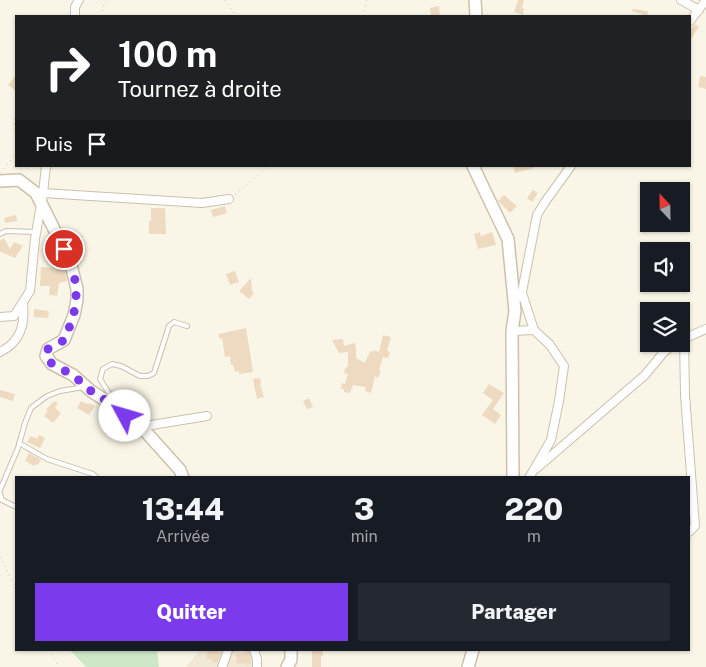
<!DOCTYPE html>
<html lang="fr">
<head>
<meta charset="utf-8">
<style>
	body { margin:0; font-family:"Public Sans",sans-serif; background:#242831; color:#f1f3f6; height:100vh; display:flex; flex-direction:column; font-size:19px; white-space:nowrap }
	* { box-sizing:border-box; margin:0 }
	p { font-size:16px; color:#9ea1a6 }
	.icon { flex:none; width:28px; height:28px; fill:none; stroke:currentColor; stroke-width:2; stroke-linecap:round; stroke-linejoin:round }
	.map { position:relative; flex:1; overflow:hidden }
	.drawer { position:absolute; left:15px; top:476px; width:675px; height:175px; display:flex; flex-direction:column; background:#171b24; border-radius:0px; box-shadow:0 1px 4px #0004 }
	.drawer>* { flex:none }
	.top-card { position:absolute; left:15px; top:15px; width:676px; height:152px; border-radius:0px; box-shadow:0 1px 4px #0004; background:#202124; color:#fff; overflow:hidden }
	.needle { width:32px; rotate:338deg }
	.buttons { position:absolute; left:640px; top:182px; display:grid; gap:10px }
	.buttons a { display:grid; place-items:center; width:50px; height:50px; border-radius:0px; background:#171b24; box-shadow:0 1px 4px #0004; font-size:25px }
	.pin { position:absolute; display:grid; place-items:center; width:42px; height:42px; color:#fff; margin:-21px; border:2px solid #fff; border-radius:50%; box-shadow:0 1px 5px #0007 }
	.me { position:absolute; width:55px; margin:-28px; rotate:309deg; stroke-linejoin:round; filter:drop-shadow(0 0 4px #0008) }
	.turn { display:flex; align-items:center; gap:18px; height:105px; padding:0 20px; font-size:22px }
	.turn .icon { width:65px; height:65px; stroke-width:2.5 }
	.turn b { display:block; font-size:35px; line-height:42px }
	.then { display:flex; align-items:center; height:48px; padding:0 20px; background:#0003; gap:10px; font-size:19px }
	.eta { display:flex; justify-content:space-evenly; align-items:center; height:85px; text-align:center }
	.eta b { font-size:30px; font-weight:800; line-height:35px }
	.primary-button { display:flex; gap:10px; margin-top:auto; padding:10px 20px }
	.primary-button a { flex:1; height:58px; border-radius:0px; background:#7c3aed; color:#fff; font-size:20px; font-weight:800; line-height:58px; text-align:center }
	.primary-button a+a { background:#242831; color:#f1f3f6 }
	.map>svg:first-child { display:block }
	.residential { fill:#f1e9d6 }
	.green { fill:#cee7c6 }
	.building { fill:#eedac0 }
	.lines { fill:none; stroke-linecap:round; stroke-linejoin:round }
	.lane-casing { stroke:#cbc0ae; stroke-width:6 }
	.street-casing { stroke:#cbc0ae; stroke-width:10 }
	.secondary-casing { stroke:#cec1ab; stroke-width:14 }
	.path { stroke:#d2bea4; stroke-width:1; stroke-dasharray:1 4; stroke-linecap:butt }
	.lane { stroke:#fff; stroke-width:4 }
	.street { stroke:#fff; stroke-width:8 }
	.secondary { stroke:#fff; stroke-width:11 }
	.route { stroke:#7c3aed; stroke-width:9; stroke-dasharray:0 16.2 }
</style>
</head>
<body>
<div class="map">
<svg width="706" height="667" viewBox="0 0 706 667">
	<rect width="100%" height="100%" fill="#faf6e7"/>
	<polygon class="residential" points="200,650 259,650 260,667 186,667"/>
	<polygon class="green" points="70,650 157,650 159,667 86,667"/>
	<g class="building">
		<polygon points="518,0 524,0 522,8 524,9 523,15 514,12"/>
		<polygon points="439,6 440,16 431,16 430,8"/>
		<polygon points="633,9 648,11 647,16 632,11"/>
		<polygon points="695,24 699,27 690,40 690,30"/>
		<polygon points="16,75 16,91 8,85"/>
		<polygon points="700,76 706,77 706,89 698,87"/>
		<polygon points="513,166 534,166 534,168 515,173"/>
		<polygon points="533,190 538,193 532,202 527,198"/>
		<polygon points="504,195 517,206 510,213 498,201"/>
		<polygon points="225,206 227,213 213,217 211,210"/>
		<polygon points="151,208 165,208 166,234 149,234 149,221 151,221"/>
		<polygon points="16,215 17,221 5,223 4,218"/>
		<polygon points="480,232 481,236 492,232 496,245 478,249 474,234"/>
		<polygon points="4,238 10,249 14,242 23,246 15,258 1,252 0,251 0,241"/>
		<polygon points="41,267 54,268 54,270 64,268 67,281 59,283 57,296 49,295 50,286 40,286"/>
		<polygon points="235,271 239,282 230,285 226,274"/>
		<polygon points="251,278 252,291 254,293 249,299 239,291"/>
		<polygon points="34,309 49,311 48,318 34,317"/>
		<polygon points="246,328 253,372 239,374 239,371 235,372 233,365 231,365 230,356 225,357 222,338 219,339 219,334"/>
		<polygon points="383,335 391,337 387,351 390,352 388,358 383,357 379,370 381,371 378,378 375,376 371,393 365,391 366,387 353,385 350,393 344,392 344,389 341,389 342,383 345,384 348,374 344,373 346,367 348,367 348,352 339,353 332,340 343,339 344,346 355,343 356,348 356,358 365,363 370,351 373,352 374,350 379,352"/>
		<polygon points="260,378 261,383 260,384 264,397 257,399 253,379"/>
		<polygon points="489,384 504,393 493,409 501,415 495,424 482,415 493,400 483,393"/>
		<polygon points="0,390 15,394 13,401 0,397"/>
		<polygon points="309,398 313,407 307,409 303,401"/>
		<polygon points="54,401 58,403 55,408 61,413 53,423 44,416 48,411 46,410"/>
		<polygon points="81,401 88,404 89,403 95,406 89,415 77,408"/>
		<polygon points="39,435 45,438 40,448 27,442 31,436 37,439"/>
		<polygon points="29,453 41,460 38,465 36,464 34,466 25,461"/>
		<polygon points="208,650 222,650 217,663 212,662 213,660 206,658"/>
		<polygon points="312,650 323,650 323,656 321,656 321,667 312,667"/>
		<polygon points="245,651 249,651 251,660 251,664 246,665 246,663 237,664 236,654 245,653"/>
	</g>
	<g class="lines">
		<defs>
			<g id="lane">
				<polyline points="0,234 6,231 36,232"/>
				<polyline points="114,401 100,379 103,369 112,364 121,366 140,376 148,376 154,373 169,326 174,322 187,326"/>
				<polyline points="19,443 47,459 93,474 97,478"/>
				<polyline points="0,490 18,448 25,423 31,408 47,396 60,391 84,387"/>
				<polyline points="0,494 2,500 16,507"/>
			</g>
			<g id="street">
				<polyline points="681,0 699,10"/>
				<polyline points="75,16 75,7 79,0"/>
				<polyline points="690,21 706,0"/>
				<polyline points="43,193 202,203 229,199"/>
				<polyline points="522,293 534,330 550,345 564,366 559,401 551,440 529,478"/>
				<polyline points="521,297 537,215 545,202 571,166"/>
				<polyline points="0,317 14,316 30,291 35,239 43,193 46,166"/>
				<polyline points="512,331 534,330"/>
				<polyline points="684,338 685,395 695,526 689,532"/>
				<polyline points="681,340 706,329"/>
				<path d="M0 352C21 342 25 324 23 303"/>
				<polyline points="139,427 207,416"/>
				<polyline points="537,468 645,375 664,352 674,344"/>
				<polyline points="254,650 257,659 257,667"/>
				<polyline points="222,667 228,650"/>
			</g>
			<g id="secondary">
				<polyline points="475,0 476,16"/>
				<polyline points="473,166 508,239 515,311 512,331 513,478"/>
				<polyline points="0,181 19,180 36,193 70,261 77,289 77,300 74,315 64,340 48,349 46,356 52,364 73,375 91,391 105,400 146,432 180,470 183,478"/>
				<polyline points="287,667 291,660 291,650"/>
				<polyline points="468,667 473,650"/>
			</g>
		</defs>
		<use href="#lane" class="lane-casing"/>
		<use href="#street" class="street-casing"/>
		<use href="#secondary" class="secondary-casing"/>
		<g class="path">
			<polyline points="225,0 236,16"/>
			<polyline points="101,16 104,4 108,0"/>
			<polyline points="363,16 367,0"/>
			<polyline points="16,114 14,122 16,140"/>
			<polyline points="1,173 16,153"/>
			<polyline points="235,195 268,166"/>
			<polyline points="0,557 16,589"/>
			<polyline points="49,650 59,667"/>
		</g>
		<use href="#lane" class="lane"/>
		<use href="#street" class="street"/>
		<use href="#secondary" class="secondary"/>
	</g>
	<g class="lines">
		<path class="route" d="M64 249C78 275 80 301 69 328 68 331 67 336 65 339 61 343 53 346 48 349L46 356 52 364 73 375 91 391 105 400 125 416"/>
	</g>
</svg>
<div class="buttons">
<a><svg class="needle" viewBox="-14 -14 28 28"><path d="M0-13l5 13h-10z" fill="#e53935"/><path d="M0 13l5-13h-10z" fill="#9ea1a6"/></svg></a>
<a><svg class="icon" aria-label="sound" viewBox="0 0 24 24"><path d="M4 9h4l5-4v14l-5-4H4zM17 9q2 3 0 6"/></svg></a>
<a><svg class="icon" aria-label="layers" viewBox="0 0 24 24"><path d="M12 4l9 5-9 5-9-5zM3 14l9 5 9-5"/></svg></a>
</div>
<div class="pin" style="left:64px;top:249px;background:#d93025"><svg class="icon" aria-label="arrive" viewBox="0 0 24 24"><path d="M6 21V4h12l-3 4 3 4H6"/></svg></div>
<svg class="me" style="left:125px;top:416px" viewBox="-20 -20 40 40"><circle r="19" fill="#fff"/><path d="M0-13L10 11 0 6-10 11z" fill="#7c3aed"/></svg>
<div class="top-card">
<div class="turn"><svg class="icon" aria-label="right" viewBox="0 0 24 24"><path d="M7 20v-9h11M14 6l5 5-5 5"/></svg><div><b>100 m</b>Tournez à droite</div></div>
<div class="then">Puis<svg class="icon" aria-label="arrive" viewBox="0 0 24 24"><path d="M6 21V4h12l-3 4 3 4H6"/></svg></div>
</div>
<section class="drawer">
<div class="eta">
<div><b>13:44</b><p>Arrivée</p></div>
<div><b>3</b><p>min</p></div>
<div><b>220</b><p>m</p></div>
</div>
<div class="primary-button"><a>Quitter</a><a>Partager</a></div>
</section>
</div>
</body>
</html>
